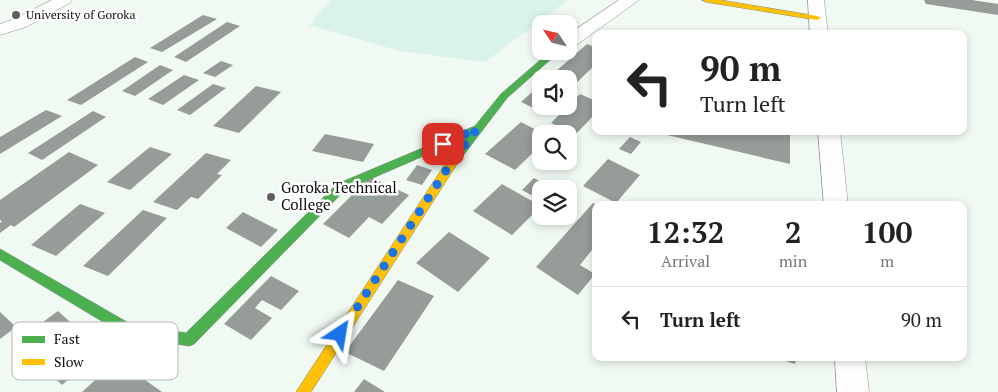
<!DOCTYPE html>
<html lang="en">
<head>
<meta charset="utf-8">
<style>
	body { margin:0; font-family:"PT Serif",serif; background:#f6f6f6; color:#222; height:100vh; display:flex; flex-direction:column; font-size:19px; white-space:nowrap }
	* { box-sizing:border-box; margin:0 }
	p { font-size:16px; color:#767676 }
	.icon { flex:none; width:28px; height:28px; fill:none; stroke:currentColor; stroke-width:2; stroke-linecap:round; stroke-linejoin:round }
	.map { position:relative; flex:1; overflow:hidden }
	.drawer { position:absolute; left:592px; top:201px; width:375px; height:160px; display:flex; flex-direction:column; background:#fff; border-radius:10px; box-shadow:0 2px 8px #0003 }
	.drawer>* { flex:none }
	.guide { position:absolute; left:592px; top:30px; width:375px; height:105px; border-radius:10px; box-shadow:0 2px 8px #0003; background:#fff; color:#222; overflow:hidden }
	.needle { width:32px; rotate:305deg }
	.controls { position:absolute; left:532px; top:15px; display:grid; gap:10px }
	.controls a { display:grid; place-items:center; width:45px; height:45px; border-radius:10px; background:#fff; box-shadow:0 2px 8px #0003; font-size:25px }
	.pin { position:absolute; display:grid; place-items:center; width:42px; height:42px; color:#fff; margin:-21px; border-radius:10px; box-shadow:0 2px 8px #0006 }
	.me { position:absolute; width:55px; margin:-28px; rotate:33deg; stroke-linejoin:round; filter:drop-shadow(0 0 4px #0008) }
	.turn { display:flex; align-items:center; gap:18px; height:105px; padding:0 25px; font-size:22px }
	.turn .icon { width:65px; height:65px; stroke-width:2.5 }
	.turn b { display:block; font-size:35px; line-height:42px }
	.eta { display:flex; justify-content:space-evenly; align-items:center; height:85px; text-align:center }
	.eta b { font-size:30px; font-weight:700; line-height:35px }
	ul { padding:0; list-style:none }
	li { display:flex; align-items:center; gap:15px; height:65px; padding:0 25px; border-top:1px solid #e0e0e0 }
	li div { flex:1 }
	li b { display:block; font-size:19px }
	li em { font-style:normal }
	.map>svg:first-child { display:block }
	.pitch { fill:#d9f2ea }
	.building { fill:#969c98 }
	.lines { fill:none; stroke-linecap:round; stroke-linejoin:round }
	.street-casing { stroke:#8f9390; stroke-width:1 }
	.fast-casing { stroke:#858a87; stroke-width:1 }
	.slow-casing { stroke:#858a87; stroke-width:1 }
	.street { fill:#fdfefd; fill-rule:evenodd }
	.fast { fill:#4caf50; fill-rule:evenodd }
	.slow { fill:#ffc107; fill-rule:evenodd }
	.route { stroke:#1a73e8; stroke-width:9; stroke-dasharray:0 16.2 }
	.poi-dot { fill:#5c5f5d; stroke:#fff; stroke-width:2 }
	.labels { text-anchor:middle; stroke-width:5; stroke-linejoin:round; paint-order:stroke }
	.far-poi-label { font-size:12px; fill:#0c0c0c; stroke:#fff; text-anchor:start }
	.poi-label { font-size:15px; fill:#0c0c0c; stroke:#fff; text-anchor:start }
	.key { fill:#fff; stroke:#b6b6b6; stroke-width:1 }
	.key-label { font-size:14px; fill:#0c0c0c }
</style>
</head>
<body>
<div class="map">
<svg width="998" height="392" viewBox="0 0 998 392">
	<rect width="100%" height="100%" fill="#f0faf3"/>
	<polygon class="pitch" points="331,0 568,0 485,62 400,51 309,25"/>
	<g class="building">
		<polygon points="924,0 972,0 998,4 998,15 926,4"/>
		<polygon points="203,15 217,19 162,52 150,48"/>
		<polygon points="227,22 240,26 186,62 174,57"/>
		<polygon points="587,44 596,48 596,64 569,90 569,79 547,79"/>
		<polygon points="135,57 148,62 81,105 67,100"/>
		<polygon points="221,61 233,65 215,77 203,73"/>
		<polygon points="160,65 173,70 135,96 122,91"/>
		<polygon points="184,75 199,80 163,105 148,99"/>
		<polygon points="213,84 226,88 190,115 177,110"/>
		<polygon points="541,84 541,106 551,106 544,113 521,102"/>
		<polygon points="256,86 281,92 239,133 213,126"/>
		<polygon points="580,94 596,101 596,113 576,134 551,123"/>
		<polygon points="46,110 62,116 0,154 0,137"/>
		<polygon points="93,111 106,117 42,160 28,153"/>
		<polygon points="521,122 544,134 541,134 541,145 515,170 485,154"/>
		<polygon points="650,131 781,131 790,133 790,164"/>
		<polygon points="325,134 374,144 363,162 312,151"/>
		<polygon points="630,137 641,142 631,154 619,149"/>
		<polygon points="150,147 172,154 130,190 107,182"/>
		<polygon points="69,152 98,165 14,227 11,225 0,233 0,223 2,221 0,220 0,200"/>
		<polygon points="206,153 231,160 217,174 222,175 198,199 191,197 177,210 153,202"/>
		<polygon points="608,159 640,175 616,203 583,186"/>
		<polygon points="417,165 432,170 422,185 406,180"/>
		<polygon points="370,177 409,195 382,224 369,217 349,238 323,224"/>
		<polygon points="534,178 543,183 531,195 522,190"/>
		<polygon points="502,184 541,206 512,235 473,211"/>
		<polygon points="593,203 596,205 596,245 580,265 595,274 578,295 536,267"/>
		<polygon points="80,204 105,213 56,256 31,245"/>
		<polygon points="143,210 167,218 108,276 83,266"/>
		<polygon points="243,212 278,230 261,247 226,228"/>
		<polygon points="449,232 490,258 458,292 416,263"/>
		<polygon points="271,276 299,291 281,310 262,300 255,308 272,318 251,340 224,324"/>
		<polygon points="398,280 434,296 384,371 345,352"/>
		<polygon points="58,311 102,351 62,385 17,341"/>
		<polygon points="0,312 16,327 0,339"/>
		<polygon points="776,358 796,358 795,364"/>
		<polygon points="117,360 162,392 82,392"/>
		<polygon points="364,379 385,392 354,392"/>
	</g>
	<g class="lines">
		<defs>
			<g id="street">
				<polygon points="52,0 72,0 70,3 26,27 0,35 0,24 14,19"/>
				<polygon points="619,0 639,0 575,46 569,47 569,34"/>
				<polygon points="808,0 824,0 828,34 810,34"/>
				<polygon points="818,131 840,131 848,205 824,205"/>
				<polygon points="835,358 865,358 869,392 837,392"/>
			</g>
			<polygon id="fast" points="551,51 560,51 507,98 459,161 451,161 450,158 465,138 345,190 194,344 189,346 125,335 0,260 0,249 132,325 186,333 337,184 475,126 501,94"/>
			<g id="slow">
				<polygon points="702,0 720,0 817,16 821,18 817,20 706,2"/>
				<polygon points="455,154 459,155 460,158 459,161 311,392 296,392 451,155"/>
			</g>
		</defs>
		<use href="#street" class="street-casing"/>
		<use href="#fast" class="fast-casing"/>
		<use href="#slow" class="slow-casing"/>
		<use href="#street" class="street"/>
		<use href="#fast" class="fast"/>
		<use href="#slow" class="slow"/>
	</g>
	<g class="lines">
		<polyline class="route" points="340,334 453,160 477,129 443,144"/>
	</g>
	<g class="poi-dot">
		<circle cx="16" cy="15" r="5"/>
		<circle cx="271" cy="197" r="5"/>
	</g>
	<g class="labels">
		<g class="far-poi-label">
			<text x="26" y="19">University of Goroka</text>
		</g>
		<g class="poi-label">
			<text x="281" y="193">Goroka Technical<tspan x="281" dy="17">College</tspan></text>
		</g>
	</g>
	<rect x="12" y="322" width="166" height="58" rx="8" class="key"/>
	<rect x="22" y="336" width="23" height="7" fill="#4caf50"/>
	<rect x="22" y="359" width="23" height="6" fill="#ffc107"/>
	<g class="key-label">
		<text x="54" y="344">Fast</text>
		<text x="54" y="367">Slow</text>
	</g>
</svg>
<div class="controls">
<a><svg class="needle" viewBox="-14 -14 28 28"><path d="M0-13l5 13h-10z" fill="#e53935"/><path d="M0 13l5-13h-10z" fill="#767676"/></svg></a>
<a><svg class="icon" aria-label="sound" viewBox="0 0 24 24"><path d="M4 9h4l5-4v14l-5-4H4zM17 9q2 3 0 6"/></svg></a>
<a><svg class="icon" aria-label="search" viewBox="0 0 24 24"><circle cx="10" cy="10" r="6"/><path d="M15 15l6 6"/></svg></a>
<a><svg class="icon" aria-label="layers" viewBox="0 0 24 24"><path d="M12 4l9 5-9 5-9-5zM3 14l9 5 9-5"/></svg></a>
</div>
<div class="pin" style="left:443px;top:144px;background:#d93025"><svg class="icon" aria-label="arrive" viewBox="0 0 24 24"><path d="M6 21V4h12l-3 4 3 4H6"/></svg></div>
<svg class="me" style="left:340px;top:334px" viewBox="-20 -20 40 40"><path d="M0-17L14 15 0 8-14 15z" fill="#1a73e8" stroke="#fff" stroke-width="4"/></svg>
<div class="guide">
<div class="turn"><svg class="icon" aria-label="left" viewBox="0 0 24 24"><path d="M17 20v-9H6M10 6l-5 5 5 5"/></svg><div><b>90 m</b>Turn left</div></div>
</div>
<section class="drawer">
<div class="eta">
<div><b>12:32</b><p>Arrival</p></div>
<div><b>2</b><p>min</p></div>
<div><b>100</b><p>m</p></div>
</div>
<ul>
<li><svg class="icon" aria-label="left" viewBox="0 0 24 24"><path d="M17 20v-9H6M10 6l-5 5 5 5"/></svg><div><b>Turn left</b></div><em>90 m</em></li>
</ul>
</section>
</div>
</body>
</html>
